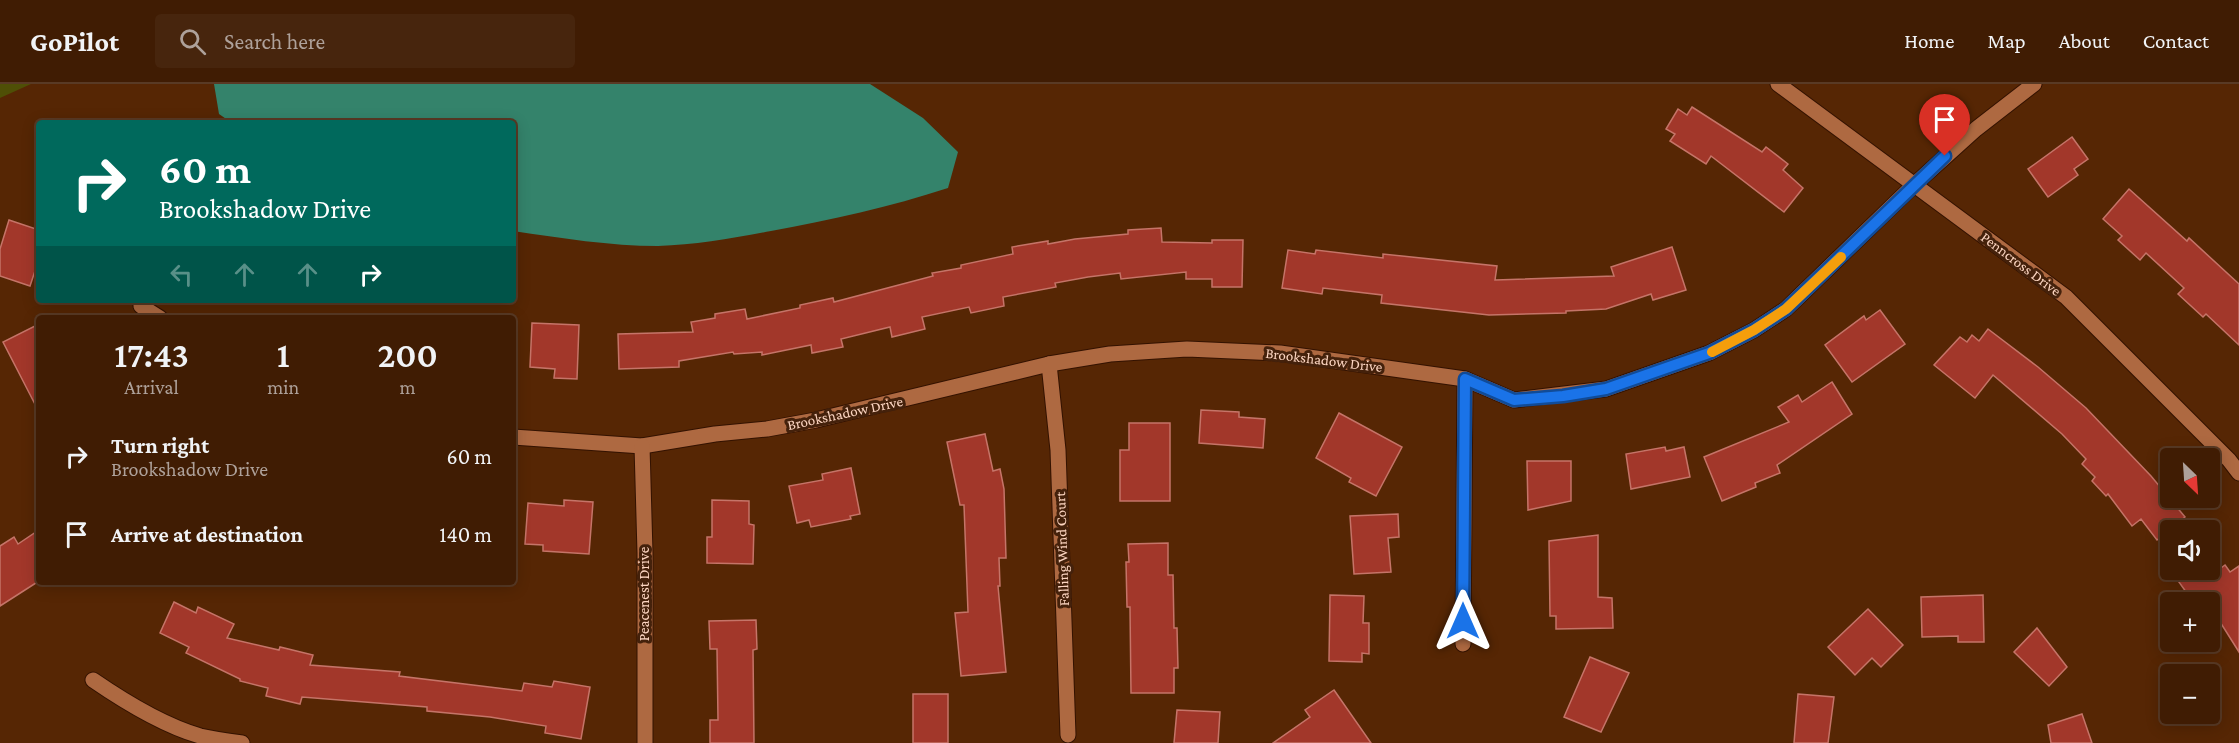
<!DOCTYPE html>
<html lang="en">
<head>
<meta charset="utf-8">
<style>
	body { margin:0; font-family:"Crimson Pro",serif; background:#47250d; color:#f1f3f6; height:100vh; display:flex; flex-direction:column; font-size:22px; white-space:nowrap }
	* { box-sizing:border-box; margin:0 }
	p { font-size:20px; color:#aea19a }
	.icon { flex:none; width:33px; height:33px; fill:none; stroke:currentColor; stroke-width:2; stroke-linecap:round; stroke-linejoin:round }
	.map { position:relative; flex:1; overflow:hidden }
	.sheet { position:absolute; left:36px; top:231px; width:480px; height:270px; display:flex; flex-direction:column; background:#401c03; border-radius:6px; box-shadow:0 3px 15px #0003,0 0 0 2px #593a25 }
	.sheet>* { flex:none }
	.guide { position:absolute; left:36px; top:36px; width:480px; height:183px; border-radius:6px; box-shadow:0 3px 15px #0003,0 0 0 2px #593a25; background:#00695c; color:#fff; overflow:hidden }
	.needle { width:39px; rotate:155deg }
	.controls { position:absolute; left:2160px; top:364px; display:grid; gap:12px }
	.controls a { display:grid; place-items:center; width:60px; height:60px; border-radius:6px; background:#401c03; box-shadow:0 3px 15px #0003,0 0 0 2px #593a25; font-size:30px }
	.pin { position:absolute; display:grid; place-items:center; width:51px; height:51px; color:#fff; margin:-62px -26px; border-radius:50% 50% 50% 0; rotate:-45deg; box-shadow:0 0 6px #0007 }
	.pin .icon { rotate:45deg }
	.me { position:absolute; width:66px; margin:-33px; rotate:0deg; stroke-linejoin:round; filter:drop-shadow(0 0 4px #0008) }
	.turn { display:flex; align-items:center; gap:21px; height:126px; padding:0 24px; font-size:27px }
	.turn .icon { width:78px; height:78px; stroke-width:2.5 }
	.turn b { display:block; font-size:42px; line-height:51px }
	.lanes { display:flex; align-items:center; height:57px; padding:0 24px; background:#0003; justify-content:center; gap:30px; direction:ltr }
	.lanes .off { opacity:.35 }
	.eta { display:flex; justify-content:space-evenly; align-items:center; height:102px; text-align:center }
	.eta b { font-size:36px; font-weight:600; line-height:42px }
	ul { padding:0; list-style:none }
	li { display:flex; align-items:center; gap:18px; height:78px; padding:0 24px }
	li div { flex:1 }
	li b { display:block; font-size:22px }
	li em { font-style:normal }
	header { display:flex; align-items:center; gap:36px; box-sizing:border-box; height:84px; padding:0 30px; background:#401c03; border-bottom:2px solid #593a25 }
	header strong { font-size:28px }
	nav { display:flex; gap:33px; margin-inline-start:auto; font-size:21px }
	.search { width:420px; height:54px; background:#47250d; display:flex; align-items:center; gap:15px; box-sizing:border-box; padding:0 21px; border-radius:6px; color:#aea19a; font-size:22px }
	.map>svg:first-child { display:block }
	.green { fill:#4f4f06 }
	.water { fill:#34836b }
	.building { fill:#a2372a; stroke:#c57468; stroke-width:1.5 }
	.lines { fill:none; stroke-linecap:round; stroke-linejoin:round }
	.minor-casing { stroke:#331200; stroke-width:17 }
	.minor { stroke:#ae6941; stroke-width:15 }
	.route-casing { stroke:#114b97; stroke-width:15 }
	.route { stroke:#1a73e8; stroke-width:10 }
	.slow { stroke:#f59e0b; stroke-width:10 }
	.labels { text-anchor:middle; stroke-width:6; stroke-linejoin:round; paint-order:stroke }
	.street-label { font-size:15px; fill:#fcd5c1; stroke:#44210b }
</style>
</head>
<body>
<header>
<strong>GoPilot</strong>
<div class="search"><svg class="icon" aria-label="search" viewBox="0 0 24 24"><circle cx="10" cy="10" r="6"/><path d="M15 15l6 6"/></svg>Search here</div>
<nav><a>Home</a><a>Map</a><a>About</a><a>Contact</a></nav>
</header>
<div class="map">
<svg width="2239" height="659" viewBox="0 0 2239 659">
	<rect width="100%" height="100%" fill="#562604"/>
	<polygon class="green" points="0,0 31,0 0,14"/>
	<path class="water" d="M214 0H870L923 34 958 68 948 104C890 123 831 136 771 147 733 154 696 161 658 162 610 162 561 154 513 147V39H232L219 30Z"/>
	<g class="building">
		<polygon points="1692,23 1762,68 1766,63 1788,80 1783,86 1803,104 1784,128 1711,72 1706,80 1670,57 1675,50 1666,45 1678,25 1687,31"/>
		<polygon points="2072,53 2088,75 2074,85 2078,91 2048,113 2028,85"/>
		<polygon points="2129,105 2187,157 2189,154 2239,200 2239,261 2206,230 2203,233 2178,210 2184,204 2146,169 2140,176 2118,156 2122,152 2103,135"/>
		<polygon points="9,136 39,146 39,175 30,202 0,192 0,165"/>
		<polygon points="1161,144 1162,158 1212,159 1212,156 1243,156 1242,203 1212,203 1212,195 1186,195 1186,188 1121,195 1120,189 1088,193 1055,199 1056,203 1003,213 1004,222 971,229 969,223 922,233 925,245 892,253 890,243 841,255 843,263 812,269 811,261 762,271 762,268 734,270 733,268 679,277 679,283 619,285 618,250 693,248 691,238 715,234 715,230 745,225 747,235 800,224 800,221 833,214 834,218 933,192 932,189 961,184 961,181 1013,170 1012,163 1048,157 1048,160 1075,155 1128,150 1128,146"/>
		<polygon points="1672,163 1686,206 1653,216 1651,210 1606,225 1566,227 1566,229 1489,231 1381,219 1382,211 1323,204 1322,210 1282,204 1288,166 1315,170 1316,166 1383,174 1383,170 1497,182 1495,196 1614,192 1611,183"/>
		<polygon points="1880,226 1905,260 1852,298 1825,261 1864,232 1866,236"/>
		<polygon points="532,239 579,241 577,295 554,294 555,285 530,283"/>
		<polygon points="39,240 39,328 3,258"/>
		<polygon points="1988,245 2038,283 2086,324 2151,392 2185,433 2157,456 2141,435 2132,442 2108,410 2106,412 2092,397 2095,393 2082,380 2086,375 2062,350 1993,291 1975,314 1934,281 1960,253 1967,258 1972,251 1979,257"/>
		<polygon points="1832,298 1852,330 1777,381 1780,389 1755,399 1756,403 1722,417 1704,373 1789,338 1778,323 1798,311 1802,318"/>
		<polygon points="1201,326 1239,328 1239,333 1265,335 1263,364 1199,359"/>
		<polygon points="1339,329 1402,363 1376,412 1349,398 1351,394 1316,374"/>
		<polygon points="1129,339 1170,339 1170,417 1120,417 1120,366 1129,366"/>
		<polygon points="985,350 993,387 1000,385 1004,405 1006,474 999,474 1000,502 998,502 1006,588 961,592 955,529 968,528 964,421 960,421 947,358"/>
		<polygon points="1665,363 1666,367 1684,363 1690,393 1631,405 1626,370"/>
		<polygon points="1527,377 1571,377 1571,417 1528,426"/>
		<polygon points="851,384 860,430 850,432 851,435 811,443 809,436 797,439 789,402 823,396 822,390"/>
		<polygon points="564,416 593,418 589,470 543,467 543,461 525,460 528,419 564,422"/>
		<polygon points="712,416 749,417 749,440 754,441 753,480 707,479 707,453 712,453"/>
		<polygon points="1398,430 1399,453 1388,454 1391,488 1354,490 1350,432"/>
		<polygon points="39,446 39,497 0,522 0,462 14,453 18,460"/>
		<polygon points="1598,451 1598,513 1612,514 1613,544 1556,545 1556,532 1550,532 1549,457"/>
		<polygon points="1168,459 1168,491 1173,491 1174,544 1177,544 1178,584 1174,584 1174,609 1131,609 1130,523 1127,523 1126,478 1129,478 1128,460"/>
		<polygon points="2225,481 2230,488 2239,482 2239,568 2210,522 2210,519 2194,519 2176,494 2187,486 2217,487"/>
		<polygon points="1330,511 1364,512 1363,539 1369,539 1369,570 1362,569 1362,578 1329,577"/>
		<polygon points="1983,511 1984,558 1958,558 1958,552 1922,553 1921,513"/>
		<polygon points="174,518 196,529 198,523 234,540 227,554 279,566 280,563 313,571 310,581 400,588 399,592 522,607 524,599 552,603 554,597 590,603 581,655 545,649 546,642 490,633 427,627 427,623 302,613 300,620 266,612 268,604 240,597 240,595 186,569 189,563 160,549"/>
		<polygon points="1868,525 1903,561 1881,583 1872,574 1855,591 1828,563"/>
		<polygon points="756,536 757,565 753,566 754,659 710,659 710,636 718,636 717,565 710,565 709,537"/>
		<polygon points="2037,544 2067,583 2049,602 2014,568"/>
		<polygon points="1590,573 1629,589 1601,648 1564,633"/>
		<polygon points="1334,606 1371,659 1273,659 1310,633 1305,626"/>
		<rect x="913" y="610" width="35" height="49"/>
		<polygon points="1798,610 1834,613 1828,659 1794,659"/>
		<polygon points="1177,626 1220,628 1218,659 1174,659"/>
		<polygon points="2082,630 2092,659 2051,659 2048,641"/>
	</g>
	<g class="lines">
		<defs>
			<g id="minor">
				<polyline points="1778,0 2066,213 2229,376 2239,389"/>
				<polyline points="141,222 160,234"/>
				<polyline points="1049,280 1058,366 1068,651"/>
				<polyline points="513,353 642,362 715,350 767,345 816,336 1049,280 1110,270 1187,265 1280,269 1465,295 1514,316 1606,305 1709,269 1754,246 1786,225 1915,100 1976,45 2034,0"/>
				<polyline points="642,362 645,469 645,659"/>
				<polyline points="1463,560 1465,295"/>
				<path d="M93 596C125 618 162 641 200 652 214 655 228 657 242 659"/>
			</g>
		</defs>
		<use href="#minor" class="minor-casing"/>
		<use href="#minor" class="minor"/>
	</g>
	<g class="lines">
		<defs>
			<polyline id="route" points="1463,537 1465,295 1514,316 1563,312 1606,305 1709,269 1754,246 1786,225 1945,72"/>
		</defs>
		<use href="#route" class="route-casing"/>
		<use href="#route" class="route"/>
		<polyline class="slow" points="1712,268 1754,246 1786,225 1841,173"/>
	</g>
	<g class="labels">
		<g class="street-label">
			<text transform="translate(2021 180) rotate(37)" y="5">Penncross Drive</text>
			<text transform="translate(1324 276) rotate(7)" y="5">Brookshadow Drive</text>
			<text transform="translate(845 329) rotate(-12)" y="5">Brookshadow Drive</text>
			<text transform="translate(1062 465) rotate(-92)" y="5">Falling Wind Court</text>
			<text transform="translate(644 510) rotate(-90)" y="5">Peacenest Drive</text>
		</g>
	</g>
</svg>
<div class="controls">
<a><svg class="needle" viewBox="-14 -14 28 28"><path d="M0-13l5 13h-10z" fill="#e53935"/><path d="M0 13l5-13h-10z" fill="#aea19a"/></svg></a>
<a><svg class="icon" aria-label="sound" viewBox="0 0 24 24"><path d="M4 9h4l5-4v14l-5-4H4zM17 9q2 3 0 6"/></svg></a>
<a>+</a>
<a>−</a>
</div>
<div class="pin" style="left:1945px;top:72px;background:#d93025"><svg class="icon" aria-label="arrive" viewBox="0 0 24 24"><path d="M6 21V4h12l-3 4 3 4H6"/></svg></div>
<svg class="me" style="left:1463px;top:537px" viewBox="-20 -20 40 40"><path d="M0-17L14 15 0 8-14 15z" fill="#1a73e8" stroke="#fff" stroke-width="4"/></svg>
<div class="guide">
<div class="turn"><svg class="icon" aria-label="right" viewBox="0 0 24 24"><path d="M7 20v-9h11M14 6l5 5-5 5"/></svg><div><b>60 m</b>Brookshadow Drive</div></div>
<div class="lanes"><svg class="icon off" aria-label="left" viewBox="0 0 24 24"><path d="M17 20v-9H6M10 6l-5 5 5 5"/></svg><svg class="icon off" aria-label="ahead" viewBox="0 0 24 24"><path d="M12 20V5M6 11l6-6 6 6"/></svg><svg class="icon off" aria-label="ahead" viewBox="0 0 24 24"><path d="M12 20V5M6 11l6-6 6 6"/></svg><svg class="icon" aria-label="right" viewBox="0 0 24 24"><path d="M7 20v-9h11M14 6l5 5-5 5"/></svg></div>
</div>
<section class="sheet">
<div class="eta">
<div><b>17:43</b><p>Arrival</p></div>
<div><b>1</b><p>min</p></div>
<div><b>200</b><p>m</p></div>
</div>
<ul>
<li><svg class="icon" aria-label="right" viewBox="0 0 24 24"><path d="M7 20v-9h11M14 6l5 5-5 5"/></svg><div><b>Turn right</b><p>Brookshadow Drive</p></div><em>60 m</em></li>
<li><svg class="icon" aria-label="arrive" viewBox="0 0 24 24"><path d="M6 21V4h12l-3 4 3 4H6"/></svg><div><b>Arrive at destination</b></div><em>140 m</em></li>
</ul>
</section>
</div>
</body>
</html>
